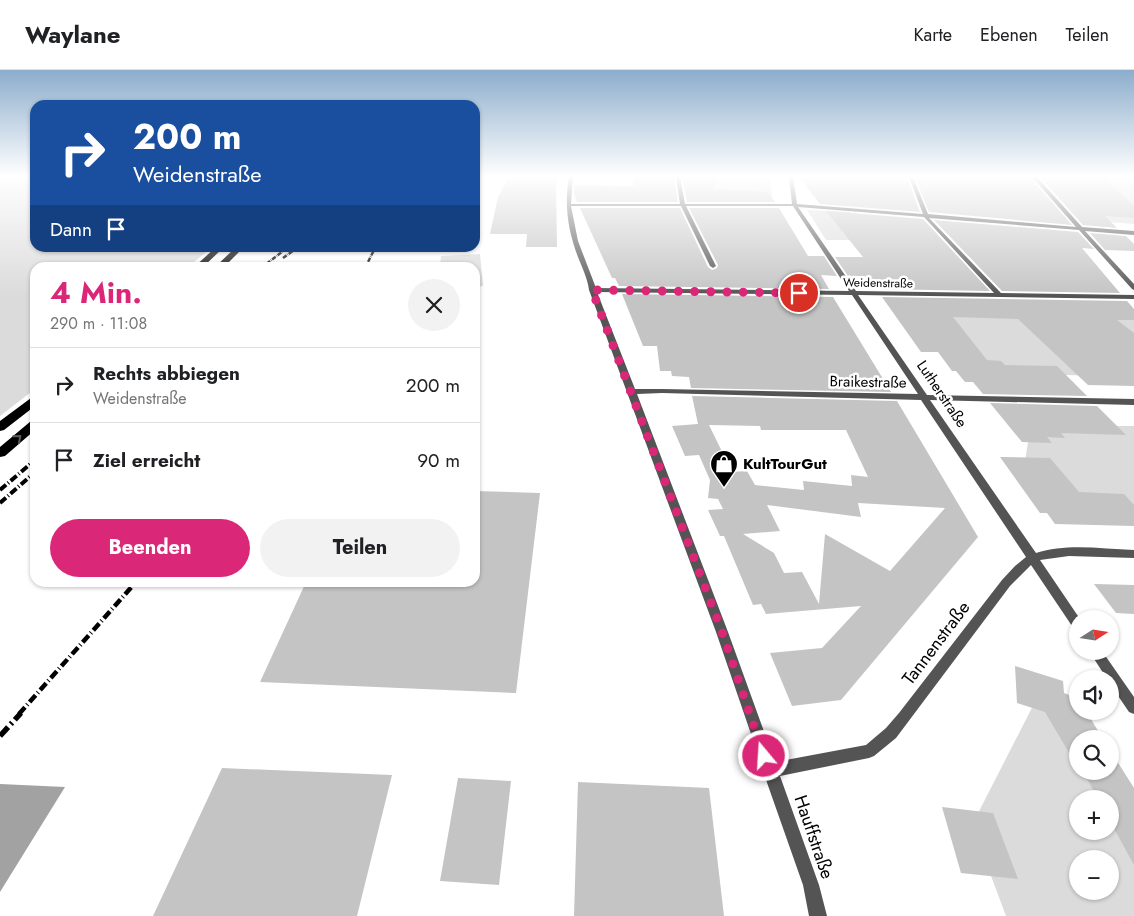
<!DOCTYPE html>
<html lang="de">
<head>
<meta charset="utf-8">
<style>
	body { margin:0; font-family:Jost,sans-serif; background:#f2f2f2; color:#202124; height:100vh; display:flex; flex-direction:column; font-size:19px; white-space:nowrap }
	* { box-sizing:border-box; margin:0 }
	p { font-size:16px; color:#757577 }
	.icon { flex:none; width:28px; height:28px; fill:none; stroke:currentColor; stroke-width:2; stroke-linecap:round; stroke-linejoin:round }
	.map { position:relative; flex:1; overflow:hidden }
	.panel { position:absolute; left:30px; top:192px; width:450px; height:325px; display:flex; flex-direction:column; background:#fff; border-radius:15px; box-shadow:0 1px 4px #0004 }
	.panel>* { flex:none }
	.hud { position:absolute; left:30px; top:30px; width:450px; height:152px; border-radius:15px; box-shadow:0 1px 4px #0004; background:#1a4fa0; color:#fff; overflow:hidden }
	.needle { width:32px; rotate:78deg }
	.tools { position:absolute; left:1069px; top:540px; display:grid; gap:10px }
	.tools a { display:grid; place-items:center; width:50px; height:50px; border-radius:50%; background:#fff; box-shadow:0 1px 4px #0004; font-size:25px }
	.pin { position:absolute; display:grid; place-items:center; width:42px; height:42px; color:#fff; margin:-21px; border:2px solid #fff; border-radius:50%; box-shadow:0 1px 5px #0007 }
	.me { position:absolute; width:55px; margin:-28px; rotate:342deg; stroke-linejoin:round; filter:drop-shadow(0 0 4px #0008) }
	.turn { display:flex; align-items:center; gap:18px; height:105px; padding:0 20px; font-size:22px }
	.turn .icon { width:65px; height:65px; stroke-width:2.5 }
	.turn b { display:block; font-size:35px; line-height:42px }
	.then { display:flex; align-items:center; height:48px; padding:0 20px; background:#0003; gap:10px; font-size:19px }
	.round { display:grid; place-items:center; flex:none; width:52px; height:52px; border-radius:26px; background:#f2f2f2 }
	.head { display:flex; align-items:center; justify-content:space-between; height:85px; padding:0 20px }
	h1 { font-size:30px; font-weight:700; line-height:38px; color:#db2777 }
	.action { display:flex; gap:10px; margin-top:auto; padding:10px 20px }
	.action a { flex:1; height:58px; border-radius:30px; background:#db2777; color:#fff; font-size:20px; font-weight:700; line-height:58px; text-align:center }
	.action a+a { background:#f2f2f2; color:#202124 }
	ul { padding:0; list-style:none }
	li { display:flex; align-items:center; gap:15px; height:75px; padding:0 20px; border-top:1px solid #e0e0e0 }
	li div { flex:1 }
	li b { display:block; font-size:19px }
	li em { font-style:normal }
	header { display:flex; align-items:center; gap:30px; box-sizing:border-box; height:70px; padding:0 25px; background:#fff; border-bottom:1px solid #e0e0e0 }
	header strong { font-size:24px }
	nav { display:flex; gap:28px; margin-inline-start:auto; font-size:18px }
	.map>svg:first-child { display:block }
	.green { fill:#dbdbdb; fill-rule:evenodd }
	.water { fill:#a2a2a2 }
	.building { fill:#c4c4c4; fill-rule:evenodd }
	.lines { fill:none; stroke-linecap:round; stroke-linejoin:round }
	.minor { fill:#545454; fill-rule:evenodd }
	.trunk { fill:#000; fill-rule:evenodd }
	.rail-far3 { stroke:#000; stroke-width:2.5; stroke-dasharray:4.5 1 0.5 1; stroke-linecap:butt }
	.rail-far2 { stroke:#000; stroke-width:4; stroke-dasharray:8 2.5 1 2.5; stroke-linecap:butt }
	.rail-far1 { stroke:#000; stroke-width:4.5; stroke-dasharray:9 3 1 3; stroke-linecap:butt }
	.rail { stroke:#000; stroke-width:5.5; stroke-dasharray:12 4 2 4; stroke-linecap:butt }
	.oneway { stroke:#595959 }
	.route { stroke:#db2777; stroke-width:9; stroke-dasharray:0 16.2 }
	.labels { text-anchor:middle; stroke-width:5; stroke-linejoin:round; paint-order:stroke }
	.far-street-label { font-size:12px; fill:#000; stroke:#fff }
	.street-label { font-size:15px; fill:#000; stroke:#fff }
	.poi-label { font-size:15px; font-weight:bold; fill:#000; stroke:#fff; text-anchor:start }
	.near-street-label { font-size:18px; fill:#000; stroke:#fff }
</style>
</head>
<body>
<header>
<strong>Waylane</strong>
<nav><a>Karte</a><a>Ebenen</a><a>Teilen</a></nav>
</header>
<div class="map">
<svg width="1134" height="846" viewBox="0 0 1134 846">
	<rect width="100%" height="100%" fill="#fff"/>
	<g class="green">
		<polygon points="0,107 35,107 35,178 211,178 188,197 35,198 35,319 0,346"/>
		<polygon points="707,107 770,107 772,127 720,127"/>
		<polygon points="1054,107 1128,107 1134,112 1134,154 1096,151"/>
		<polygon points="807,140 850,142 858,152 896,170 826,170"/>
		<polygon points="480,184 483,216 475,217 475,198 440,197 441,186"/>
		<polygon points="902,239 1134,244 1134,283 1112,306 970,303"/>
		<polygon points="1099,356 1134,356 1134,440 1062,443 1024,398 1030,359"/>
		<path d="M1040 622 1077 672 1078 701H1099L1134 753V846H1006L972 755ZM1078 729H1110V761H1078ZM1078 789H1110V821H1078Z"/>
	</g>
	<polygon class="water" points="0,714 65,717 0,822"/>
	<g class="building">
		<polygon points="509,107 558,107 556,116 557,177 526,177 527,164 490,164 498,127"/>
		<polygon points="633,107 674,107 678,132 577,132 574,124 574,115 633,116"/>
		<polygon points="682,107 714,107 715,119 768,122 775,132 687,132"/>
		<polygon points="799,107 907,107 920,142 820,134"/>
		<polygon points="915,107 1030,107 1072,155 929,142"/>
		<polygon points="1040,107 1102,107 1134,135 1134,148 1105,146 1117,158 1083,155"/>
		<polygon points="580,138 680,138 708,197 712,200 717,198 718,195 689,138 779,138 808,186 824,186 837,206 821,205 829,219 619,216 615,208 612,208"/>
		<polygon points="826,141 923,149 990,221 876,219 865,206 848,206 835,187 863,187"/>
		<polygon points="934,150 1078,162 1094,179 1082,178 1120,223 1002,221"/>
		<polygon points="1090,163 1126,166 1134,174 1134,181 1105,180"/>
		<polygon points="622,224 833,227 891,322 691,318 689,307 672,306 671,301 660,301 657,276 643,276"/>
		<polygon points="882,227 1127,231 1134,239 1134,250 1117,250 1134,263 1134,316 1088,315 1018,249 953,247 987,290 1001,291 1005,295 1057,296 1087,326 983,324 973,312 965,312 956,301 952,301 938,282 921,282"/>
		<path d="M692 326 897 331 978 467 841 630 792 636 770 583 822 578 861 536 766 544 761 534 753 535 724 466H720L708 440 723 439 718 429 708 428 710 410 699 385 685 386 672 356 698 354ZM709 355 760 356 761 360H846L868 407 851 405 852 416 803 411 804 420 755 415 747 401 732 402ZM858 433 945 438 890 501 825 464 819 534 802 502 784 503 774 483 743 464 780 461 767 435 861 447Z"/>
		<polygon points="990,333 1097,336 1126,365 1061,363 1065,368 1047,367 1052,373 1022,372"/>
		<polygon points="1000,387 1050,388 1079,422 1124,424 1134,435 1134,456 1055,454 1047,443 1040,443"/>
		<polygon points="475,421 540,423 516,623 260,612 306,512 475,512"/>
		<polygon points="1094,514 1134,515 1134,544 1116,543"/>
		<polygon points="1015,596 1063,611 1064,623 1072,626 1074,637 1078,638 1078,641 1086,641 1103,669 1078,669 1078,698 1045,642 1017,633"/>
		<polygon points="1110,680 1134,718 1134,795 1110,751 1110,729 1098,729 1083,701 1110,701"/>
		<polygon points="222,698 392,705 357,846 153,846"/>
		<polygon points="458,708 511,711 499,815 440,811"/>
		<polygon points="578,712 709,718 724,846 574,846"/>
		<polygon points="942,737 993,743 1018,809 961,803"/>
	</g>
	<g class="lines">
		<g class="minor">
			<path d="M569 107H573L571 134H680L676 107H680L685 134H792L789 107H793L797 134 923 144 909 107H913L928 144 1076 157 1032 107H1037L1082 157 1134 161V165L1085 161 1134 214V220L1132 219 1079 160 929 148 1001 223 1134 225V229L858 225 927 325 1134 329V335L930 330 1036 483C1067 473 1102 479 1134 480V488L1069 486 1040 490 1080 549H1078V560L1074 559 1031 495 1010 516 896 668 874 686 869 688 780 706 819 815 827 846H809L803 815 765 707 762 701 763 699 716 562 589 220C588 210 582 197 578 187 568 161 564 135 569 107ZM571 136H681L710 196 713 198 716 196 686 136H793L849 221 596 218 578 171ZM798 137 924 147 994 223 856 221ZM597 222 852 225 918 324 662 319H635ZM662 323 921 330 1026 487 1015 496 1002 510 899 643 886 658 866 675 775 692 728 562 637 324Z"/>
			<polygon points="1089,581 1102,581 1134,627 1134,644 1129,642 1110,614 1110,609 1107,609"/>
		</g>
		<g class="trunk">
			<polygon points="215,178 223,178 202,198 193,198"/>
			<polygon points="235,178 243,178 223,198 214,198"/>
			<polygon points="35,327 35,336 4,360 0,361 0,351 31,328"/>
			<polygon points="35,350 35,360 5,386 0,387 0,377 31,351"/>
		</g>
		<g class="rail-far3">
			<polyline points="283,188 297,178"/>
			<polyline points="261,198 287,178"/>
			<polyline points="365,198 375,178"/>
		</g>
		<g class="rail-far2">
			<polyline points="0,420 35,390"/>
			<polyline points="0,433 35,402"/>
		</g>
		<polyline class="rail-far1" points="19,644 136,512"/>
		<polyline class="rail" points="0,666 21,643"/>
	</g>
	<defs><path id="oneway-chevron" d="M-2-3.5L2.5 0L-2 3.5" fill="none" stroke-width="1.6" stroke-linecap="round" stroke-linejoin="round" transform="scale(1.25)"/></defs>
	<use class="oneway" href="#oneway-chevron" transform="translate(18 368) rotate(-40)"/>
	<linearGradient id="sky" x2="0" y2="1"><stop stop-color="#8cadcc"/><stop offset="0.47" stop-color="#fff"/><stop offset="1" stop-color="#fff" stop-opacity="0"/></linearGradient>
	<rect width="1134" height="226" fill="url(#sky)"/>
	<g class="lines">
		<polyline class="route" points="764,686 722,562 592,220 799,223"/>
	</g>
	<defs>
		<symbol id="shop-pin" viewBox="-11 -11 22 30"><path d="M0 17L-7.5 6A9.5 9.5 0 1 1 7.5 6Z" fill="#000" stroke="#fff"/><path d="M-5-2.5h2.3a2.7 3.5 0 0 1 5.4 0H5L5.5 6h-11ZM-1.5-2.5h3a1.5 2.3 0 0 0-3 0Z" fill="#fff"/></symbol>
	</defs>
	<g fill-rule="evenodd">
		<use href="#shop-pin" x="708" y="378" width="32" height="43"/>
	</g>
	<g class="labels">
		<g class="far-street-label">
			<text transform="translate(878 213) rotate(1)" y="4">Weidenstraße</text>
		</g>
		<g class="street-label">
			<text transform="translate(868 312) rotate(1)" y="5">Braikestraße</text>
			<text transform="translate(942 324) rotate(56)" y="5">Lutherstraße</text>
		</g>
		<g class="poi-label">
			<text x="743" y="399">KultTourGut</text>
		</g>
		<g class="near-street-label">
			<text transform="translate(936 573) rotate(-53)" y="6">Tannenstraße</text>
			<text transform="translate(814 767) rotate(71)" y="6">Hauffstraße</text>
		</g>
	</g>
</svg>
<div class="tools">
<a><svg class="needle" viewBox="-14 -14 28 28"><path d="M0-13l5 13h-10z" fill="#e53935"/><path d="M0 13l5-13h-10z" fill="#757577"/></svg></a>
<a><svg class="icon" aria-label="sound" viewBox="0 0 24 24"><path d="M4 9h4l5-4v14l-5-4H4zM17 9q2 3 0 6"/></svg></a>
<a><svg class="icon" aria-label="search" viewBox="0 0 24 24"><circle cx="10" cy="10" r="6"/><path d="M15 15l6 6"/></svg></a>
<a>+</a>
<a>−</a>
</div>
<div class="pin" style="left:799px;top:223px;background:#d93025"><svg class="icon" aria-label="arrive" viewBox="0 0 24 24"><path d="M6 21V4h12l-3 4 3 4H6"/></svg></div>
<svg class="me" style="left:764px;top:686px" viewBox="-20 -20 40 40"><circle r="17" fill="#db2777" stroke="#fff" stroke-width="3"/><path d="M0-11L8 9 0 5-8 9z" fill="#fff"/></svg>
<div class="hud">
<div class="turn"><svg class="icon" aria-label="right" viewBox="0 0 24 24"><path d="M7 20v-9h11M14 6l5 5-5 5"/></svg><div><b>200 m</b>Weidenstraße</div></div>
<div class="then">Dann<svg class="icon" aria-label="arrive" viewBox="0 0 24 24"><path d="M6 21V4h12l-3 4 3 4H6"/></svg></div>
</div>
<section class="panel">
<div class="head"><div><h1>4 Min.</h1><p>290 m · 11:08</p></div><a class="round"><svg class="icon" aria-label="close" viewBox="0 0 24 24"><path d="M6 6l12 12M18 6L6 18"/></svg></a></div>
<ul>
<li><svg class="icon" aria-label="right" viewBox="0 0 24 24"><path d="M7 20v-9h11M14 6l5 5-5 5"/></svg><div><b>Rechts abbiegen</b><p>Weidenstraße</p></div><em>200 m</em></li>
<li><svg class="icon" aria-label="arrive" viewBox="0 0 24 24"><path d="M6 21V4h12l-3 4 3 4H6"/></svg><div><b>Ziel erreicht</b></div><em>90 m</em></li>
</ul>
<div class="action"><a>Beenden</a><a>Teilen</a></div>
</section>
</div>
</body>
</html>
